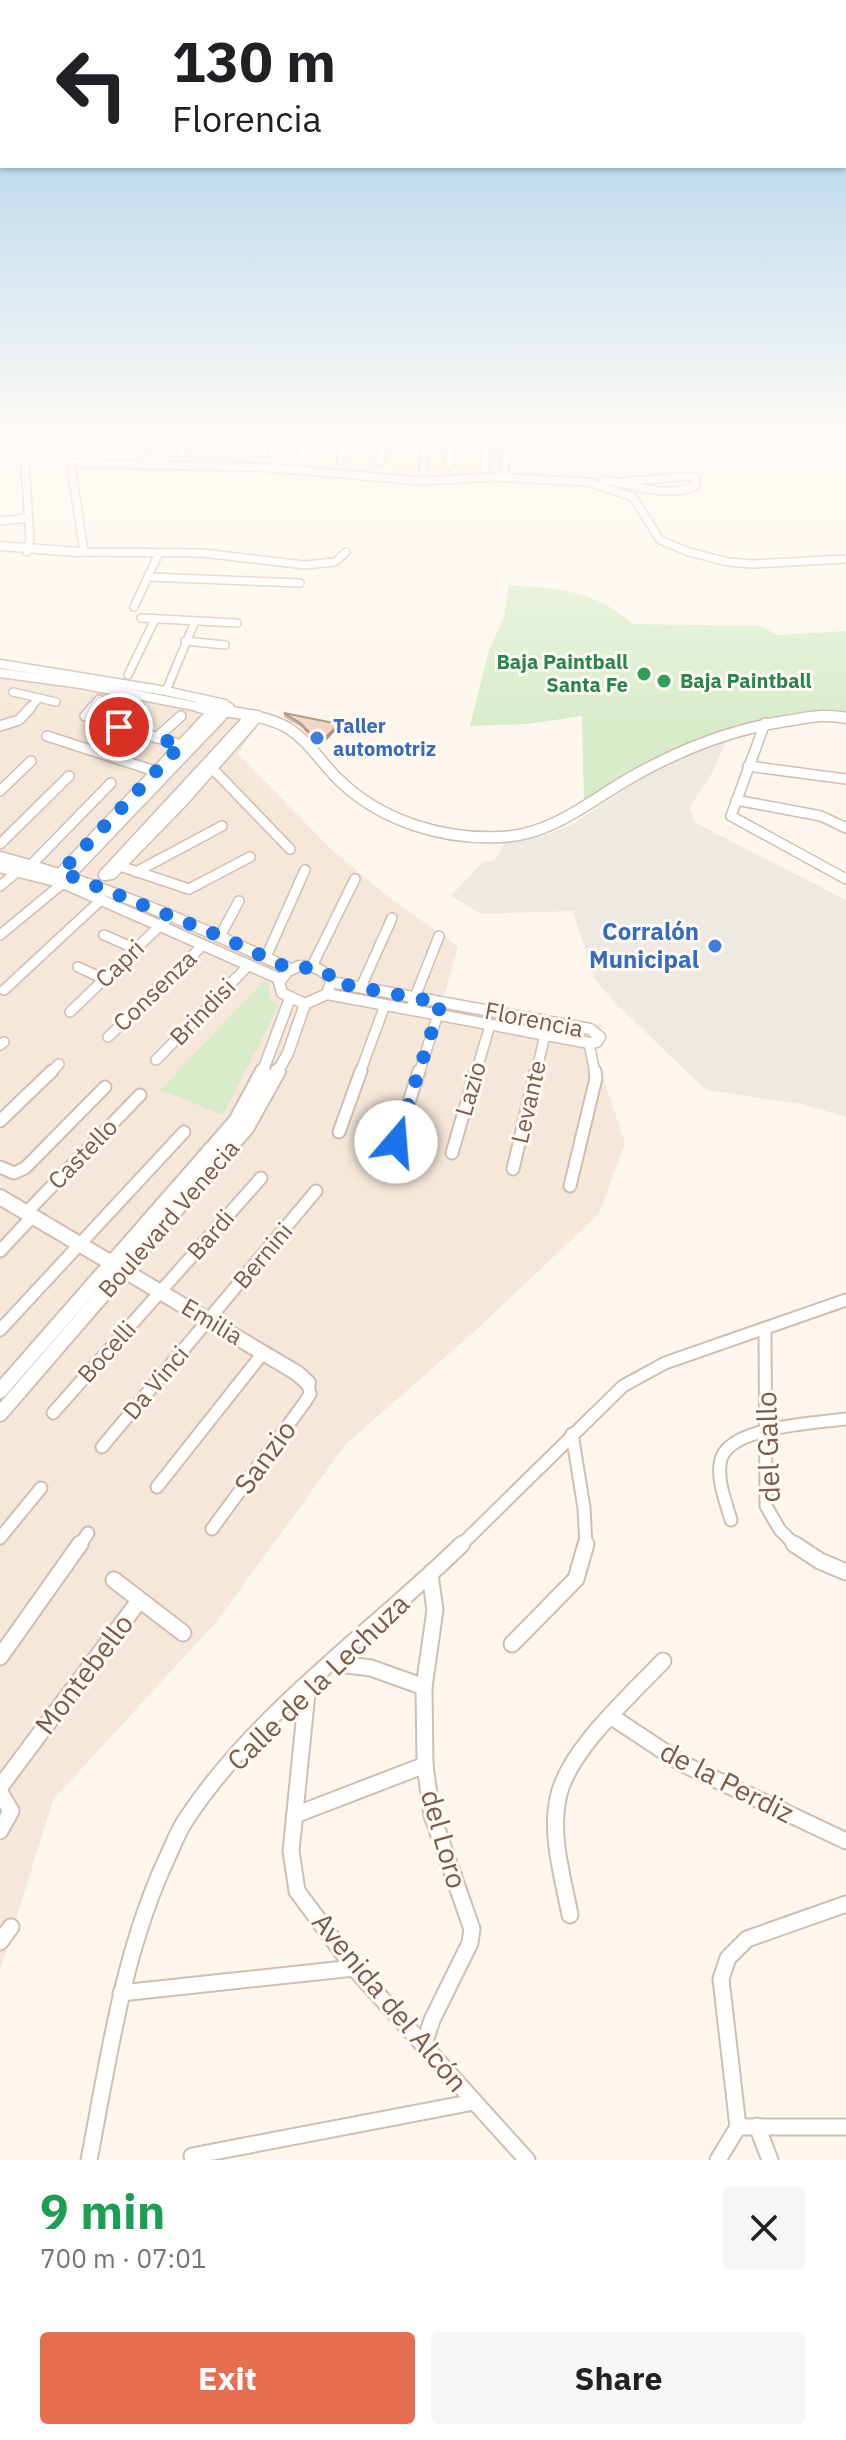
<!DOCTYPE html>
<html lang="en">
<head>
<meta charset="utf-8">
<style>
	body { margin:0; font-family:"IBM Plex Sans",sans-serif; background:#f6f6f6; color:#202124; height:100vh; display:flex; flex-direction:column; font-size:30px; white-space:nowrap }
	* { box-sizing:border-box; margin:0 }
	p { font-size:26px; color:#757577 }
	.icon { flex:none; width:44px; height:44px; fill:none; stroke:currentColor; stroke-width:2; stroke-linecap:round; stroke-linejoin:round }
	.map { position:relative; height:2160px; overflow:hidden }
	.details { display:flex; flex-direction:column; background:#fff; flex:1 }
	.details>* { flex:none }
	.top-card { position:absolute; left:0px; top:0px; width:846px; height:168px; box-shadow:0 2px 6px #0004; background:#fff; color:#202124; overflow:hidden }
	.pin { position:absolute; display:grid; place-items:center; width:68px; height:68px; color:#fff; margin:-34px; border:4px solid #fff; border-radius:50%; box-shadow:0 2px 8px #0007 }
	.me { position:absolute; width:88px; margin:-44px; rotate:18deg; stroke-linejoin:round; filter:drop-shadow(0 0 6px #0008) }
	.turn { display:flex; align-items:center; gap:28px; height:168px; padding:0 40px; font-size:36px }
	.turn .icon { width:104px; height:104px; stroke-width:2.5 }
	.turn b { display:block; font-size:56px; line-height:68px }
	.round { display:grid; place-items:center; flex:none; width:84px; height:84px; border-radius:8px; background:#f6f6f6 }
	.overview { display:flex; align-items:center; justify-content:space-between; height:136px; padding:0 40px }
	h1 { font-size:48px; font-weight:700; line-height:60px; color:#1e9e55 }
	.button { display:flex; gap:16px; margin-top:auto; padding:16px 40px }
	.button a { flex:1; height:92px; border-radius:8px; background:#e76f51; color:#fff; font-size:32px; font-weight:700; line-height:92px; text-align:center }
	.button a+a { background:#f6f6f6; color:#202124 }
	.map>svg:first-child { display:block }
	.residential { fill:#f5e8da }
	.industrial { fill:#efe9e4 }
	.green { fill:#d8ecc9 }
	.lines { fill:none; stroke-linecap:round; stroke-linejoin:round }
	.minor-far3-casing { stroke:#d1beb0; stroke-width:10 }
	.minor-far2-casing { stroke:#d1beb0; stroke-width:12 }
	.minor-far1-casing { stroke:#d1beb0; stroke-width:15 }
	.minor-casing { stroke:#d1beb0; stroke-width:19 }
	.tertiary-far2-casing { stroke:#d1beb0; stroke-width:11 }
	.tertiary-far1-casing { stroke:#d1beb0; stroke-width:13 }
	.tertiary-casing { stroke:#d1beb0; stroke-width:18 }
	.minor-far3 { stroke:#fff; stroke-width:7 }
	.minor-far2 { stroke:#fff; stroke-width:9 }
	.minor-far1 { stroke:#fff; stroke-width:11 }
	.minor { stroke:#fff; stroke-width:15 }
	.tertiary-far2 { stroke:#fff; stroke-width:8 }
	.tertiary-far1 { stroke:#fff; stroke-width:10 }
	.tertiary { stroke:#fff; stroke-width:14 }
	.wall { fill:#d1b7a8 }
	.shaded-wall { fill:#aa9588 }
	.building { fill:#f3d5c3; stroke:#aa9588; stroke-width:2 }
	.route { stroke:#1a73e8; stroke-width:14; stroke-dasharray:0 25.2 }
	.leisure-dot { fill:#2e9e5b; stroke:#fffaf3; stroke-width:3 }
	.shop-dot { fill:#3f7fe0; stroke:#fffaf3; stroke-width:3 }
	.labels { text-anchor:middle; stroke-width:6; stroke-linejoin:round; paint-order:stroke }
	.far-leisure-label { font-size:20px; font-weight:bold; fill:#27864d; stroke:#fffaf3; text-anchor:end }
	.far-shop-label { font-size:20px; font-weight:bold; fill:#366cbe; stroke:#fffaf3; text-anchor:start }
	.shop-label { font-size:24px; font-weight:bold; fill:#366cbe; stroke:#fffaf3; text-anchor:end }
	.street-label { font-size:24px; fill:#7a5c4d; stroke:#fffaf3 }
	.near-street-label { font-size:28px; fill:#7a5c4d; stroke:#fffaf3 }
</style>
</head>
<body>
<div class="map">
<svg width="846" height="2160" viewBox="0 0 846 2160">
	<rect width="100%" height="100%" fill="#fdf6ec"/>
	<g class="residential">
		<polygon points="0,428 505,428 504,476 407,471 295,458 169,457 51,450 0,453"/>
		<polygon points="0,677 143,696 259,721 238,754 331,849 391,899 458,946 444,997 603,1025 590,1038 625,1143 599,1214 476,1330 346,1444 217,1621 53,1800 0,1971"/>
	</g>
	<polygon class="industrial" points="726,742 712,773 689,808 696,823 846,900 846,1117 802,1104 706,1090 615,1003 594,978 573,911 481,914 451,896 483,862 494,861 506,841 546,835 571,825 659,766 709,745"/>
	<g class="green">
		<path d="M509 585C559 589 593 589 633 624L761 626 776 635 846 631V712C790 715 727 723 676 749 645 764 615 785 584 802L582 716 527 724 470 726 489 650 504 617Z"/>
		<polygon points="263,982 268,982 270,998 278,1007 223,1115 160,1090"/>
	</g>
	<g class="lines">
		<defs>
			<g id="minor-far3">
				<polyline points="0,434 5,428"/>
				<polyline points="426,434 486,436"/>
				<polyline points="27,447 41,428"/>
				<polyline points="62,447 77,428"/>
				<polyline points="106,450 116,428"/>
				<polyline points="143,452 152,428"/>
				<polyline points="182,453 191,428"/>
				<polyline points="223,454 231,428"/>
				<polyline points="263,454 269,428"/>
				<polyline points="302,456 307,428"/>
				<polyline points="341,460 348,428"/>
				<polyline points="380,463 386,428"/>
				<polyline points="25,464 30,539 27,552"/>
				<polyline points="449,466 452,431"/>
				<polyline points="485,469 487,428"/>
				<polyline points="423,470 427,430"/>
				<polyline points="504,477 508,428"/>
				<path d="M604 480C632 485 669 499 696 486V479L691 476 620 482"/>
				<polyline points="0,521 28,518"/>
				<polyline points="80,552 202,553 305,565 335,562 346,552"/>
				<polyline points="84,552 71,465 74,463 274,468 421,481 495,477 588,482 633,497 660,540 689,552 728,562 753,564 846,559"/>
				<polyline points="148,577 300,583"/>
				<polyline points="134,607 159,553"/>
				<polyline points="141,618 237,623"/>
				<polyline points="185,641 225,645"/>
				<polyline points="128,675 155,619"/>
				<polyline points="166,691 195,621"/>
				<polyline points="13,692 56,702"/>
				<polyline points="29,709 39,698"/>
				<polyline points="91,709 99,699"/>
				<polyline points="137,709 140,706"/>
			</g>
			<g id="minor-far2">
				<polyline points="93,707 85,716 185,746"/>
				<polyline points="765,723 731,816 846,879"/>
				<polyline points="0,726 19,720 31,707"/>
				<polyline points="119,727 139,707"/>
				<polyline points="47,736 164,774"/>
				<polyline points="156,738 181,716"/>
				<polyline points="208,764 290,849"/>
				<polyline points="748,766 846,779"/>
				<polyline points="0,791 31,761"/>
				<polyline points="736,800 821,816 846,828"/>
				<polyline points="0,844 69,776"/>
				<polyline points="33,863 111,783"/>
				<polyline points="114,864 189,889 250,857"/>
				<polyline points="136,872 222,826"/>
				<polyline points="0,886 18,871"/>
				<polyline points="0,935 63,883"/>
				<polyline points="104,935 136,949"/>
				<polyline points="220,936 239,901"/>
				<polyline points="266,957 305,870"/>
				<polyline points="312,966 355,879"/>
				<polyline points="78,967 104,979"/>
				<polyline points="361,987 392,918"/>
				<polyline points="4,990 102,899"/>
				<polyline points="410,1010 439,936"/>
				<polyline points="70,1012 170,916"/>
				<polyline points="108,1037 203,945"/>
				<polyline points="589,1043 595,1073"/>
				<polyline points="0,1045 4,1042"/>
				<polyline points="156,1060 249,965"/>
				<polyline points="50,1073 59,1064"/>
				<polyline points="360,1073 385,1005"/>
				<polyline points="419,1073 440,1008"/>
				<polyline points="476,1073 490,1025"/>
				<polyline points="536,1073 545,1035"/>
			</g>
			<g id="minor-far1">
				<polyline points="0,1121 52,1071"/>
				<polyline points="339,1132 361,1071"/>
				<polyline points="396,1142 419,1071"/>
				<polyline points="452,1153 476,1071"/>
				<polyline points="0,1167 14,1173 25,1168 105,1087"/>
				<polyline points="513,1169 536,1071"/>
				<polyline points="570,1186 596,1078 595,1071"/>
				<polyline points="26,1213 140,1095"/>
				<polyline points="0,1251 32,1217"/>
				<polyline points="765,1329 766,1506 780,1530 796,1546"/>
				<polyline points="0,1330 184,1132"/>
				<polyline points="53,1413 261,1178"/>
				<polyline points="572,1434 584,1508 586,1546"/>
				<polyline points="102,1447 316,1191"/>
				<polyline points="157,1487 263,1353"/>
				<path d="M731 1520C726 1502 716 1479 721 1459 731 1426 817 1423 846 1419"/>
				<polyline points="212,1529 305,1402 310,1394 308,1383"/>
				<polyline points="0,1538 41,1488"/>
				<polyline points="79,1546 88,1533"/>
				<polyline points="460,1546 623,1386 665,1363 846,1300"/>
			</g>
			<g id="minor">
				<polyline points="794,1544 820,1561 846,1572"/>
				<polyline points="114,1580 183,1633"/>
				<polyline points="512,1644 576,1579 586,1544"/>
				<polyline points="0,1657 80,1544"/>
				<polyline points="331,1663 371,1668 424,1687"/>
				<polyline points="308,1683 291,1851 297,1891 354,1968 527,2160"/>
				<polyline points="612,1717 683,1764 846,1841"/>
				<polyline points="0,1787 139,1601"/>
				<polyline points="0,1792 11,1811 0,1831"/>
				<polyline points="295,1815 425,1765"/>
				<path d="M570 1915C563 1878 550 1836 558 1798 568 1750 630 1696 663 1661"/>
				<polyline points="0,1942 11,1927"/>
				<polyline points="121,1993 354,1968"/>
				<polyline points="424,2044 432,2020 470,1943 472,1929 432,1815 425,1765 424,1687 435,1610 430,1575"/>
				<polyline points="757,2126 770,2160"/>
				<polyline points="738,2127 721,1979 728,1958 747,1939 846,1904"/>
				<polyline points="738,2127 846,2127"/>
				<polyline points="192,2156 474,2102"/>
				<path d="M89 2160C109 2057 123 1951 168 1856 174 1843 179 1829 187 1818 259 1710 370 1634 462 1544"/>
				<polyline points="718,2160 738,2127"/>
			</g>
			<g id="tertiary-far2">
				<polyline points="0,546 78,552"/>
				<polyline points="0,664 166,691 225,704"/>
				<polyline points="0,673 81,684 209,709"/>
				<polyline points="215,709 219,705"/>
			</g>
			<g id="tertiary-far1">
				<path d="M199 707C228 713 262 713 288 728 309 741 321 763 339 780 381 821 443 840 501 837 554 835 593 798 637 774 684 748 733 729 786 721 806 718 826 713 846 718"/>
				<polyline points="252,715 104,875 112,874 182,802 258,716"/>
				<path d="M0 857C101 883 196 925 290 969"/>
				<polyline points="0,867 63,883 280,979"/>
				<polyline points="59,875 217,707"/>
				<polyline points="65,880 229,708"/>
				<path d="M299 966C313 966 324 968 331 982L327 994 305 1004 282 993 279 982 288 971Z"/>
				<polyline points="327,994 589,1043 597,1042 600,1037 590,1029 331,982"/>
				<polyline points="262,1073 289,1001"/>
				<polyline points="277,1073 288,1053 305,1004"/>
			</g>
			<g id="tertiary">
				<polyline points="0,1197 297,1373 308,1383"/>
				<polyline points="0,1391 236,1121 263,1071"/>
				<polyline points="0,1414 247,1127 278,1071"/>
			</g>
		</defs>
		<use href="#minor-far3" class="minor-far3-casing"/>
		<use href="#minor-far2" class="minor-far2-casing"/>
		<use href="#minor-far1" class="minor-far1-casing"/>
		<use href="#minor" class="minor-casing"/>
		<use href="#tertiary-far2" class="tertiary-far2-casing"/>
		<use href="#tertiary-far1" class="tertiary-far1-casing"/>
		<use href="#tertiary" class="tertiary-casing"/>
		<use href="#minor-far3" class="minor-far3"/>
		<use href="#minor-far2" class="minor-far2"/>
		<use href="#minor-far1" class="minor-far1"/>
		<use href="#minor" class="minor"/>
		<use href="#tertiary-far2" class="tertiary-far2"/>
		<use href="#tertiary-far1" class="tertiary-far1"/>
		<use href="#tertiary" class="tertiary"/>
	</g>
	<polygon class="wall" points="284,713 339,724 339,727 320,747 301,727 284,717"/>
	<polygon class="shaded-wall" points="339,724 339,727 320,747 320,743"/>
	<polygon class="building" points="284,713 339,724 320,743 300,723"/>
	<linearGradient id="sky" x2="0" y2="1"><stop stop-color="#97c7e8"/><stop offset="0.59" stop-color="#fefbf6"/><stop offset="1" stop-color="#fefbf6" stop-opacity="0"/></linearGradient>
	<rect width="846" height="730" fill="url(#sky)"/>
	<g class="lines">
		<polyline class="route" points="119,727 181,745 61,872 220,936 290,969 316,967 329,975 331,982 441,1003 396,1142"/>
	</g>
	<g class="leisure-dot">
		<circle cx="644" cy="674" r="8"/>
		<circle cx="664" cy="681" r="8"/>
	</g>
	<g class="shop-dot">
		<circle cx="317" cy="738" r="8"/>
		<circle cx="715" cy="946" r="8"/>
	</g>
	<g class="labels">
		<g class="far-leisure-label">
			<text x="628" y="669">Baja Paintball<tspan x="628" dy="23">Santa Fe</tspan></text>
			<text x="680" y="688" text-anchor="start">Baja Paintball</text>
		</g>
		<g class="far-shop-label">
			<text x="333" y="733">Taller<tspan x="333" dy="23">automotriz</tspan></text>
		</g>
		<g class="shop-label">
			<text x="699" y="940">Corralón<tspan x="699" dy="28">Municipal</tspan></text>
		</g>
		<g class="street-label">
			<text transform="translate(120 964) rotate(-44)" y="8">Capri</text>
			<text transform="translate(155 991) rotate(-44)" y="8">Consenza</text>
			<text transform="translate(203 1012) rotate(-46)" y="8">Brindisi</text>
			<text transform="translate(534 1020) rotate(11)" y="8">Florencia</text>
			<text transform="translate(471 1089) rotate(-74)" y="8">Lazio</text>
			<text transform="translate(529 1102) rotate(-77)" y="8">Levante</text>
			<text transform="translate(83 1154) rotate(-46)" y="8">Castello</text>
			<text transform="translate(169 1219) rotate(-49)" y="8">Boulevard Venecia</text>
			<text transform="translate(211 1235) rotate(-49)" y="8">Bardi</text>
			<text transform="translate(263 1256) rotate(-50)" y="8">Bernini</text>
			<text transform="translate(212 1322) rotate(31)" y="8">Emilia</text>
			<text transform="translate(107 1352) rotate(-48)" y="8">Bocelli</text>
			<text transform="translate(156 1383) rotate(-50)" y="8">Da Vinci</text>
		</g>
		<g class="near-street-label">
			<text transform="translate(768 1447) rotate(-92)" y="10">del Gallo</text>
			<text transform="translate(265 1457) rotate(-54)" y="10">Sanzio</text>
			<text transform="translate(84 1674) rotate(-53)" y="10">Montebello</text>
			<text transform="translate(318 1682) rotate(-44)" y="10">Calle de la Lechuza</text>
			<text transform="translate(727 1782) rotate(27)" y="10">de la Perdiz</text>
			<text transform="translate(444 1839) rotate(74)" y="10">del Loro</text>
			<text transform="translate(390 2002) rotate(50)" y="10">Avenida del Alcón</text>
		</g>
	</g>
</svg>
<div class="pin" style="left:119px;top:727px;background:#d93025"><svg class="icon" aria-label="arrive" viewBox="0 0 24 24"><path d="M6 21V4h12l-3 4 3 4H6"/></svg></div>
<svg class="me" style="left:396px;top:1142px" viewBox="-20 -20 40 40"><circle r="19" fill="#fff"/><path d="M0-13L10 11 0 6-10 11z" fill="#1a73e8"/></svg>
<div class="top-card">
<div class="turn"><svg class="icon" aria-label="left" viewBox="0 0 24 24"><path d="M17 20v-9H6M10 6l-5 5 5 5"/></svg><div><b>130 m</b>Florencia</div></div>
</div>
</div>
<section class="details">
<div class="overview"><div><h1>9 min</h1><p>700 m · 07:01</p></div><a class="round"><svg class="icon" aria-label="close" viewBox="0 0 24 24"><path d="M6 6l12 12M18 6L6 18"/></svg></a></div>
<div class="button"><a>Exit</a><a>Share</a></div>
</section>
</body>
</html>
